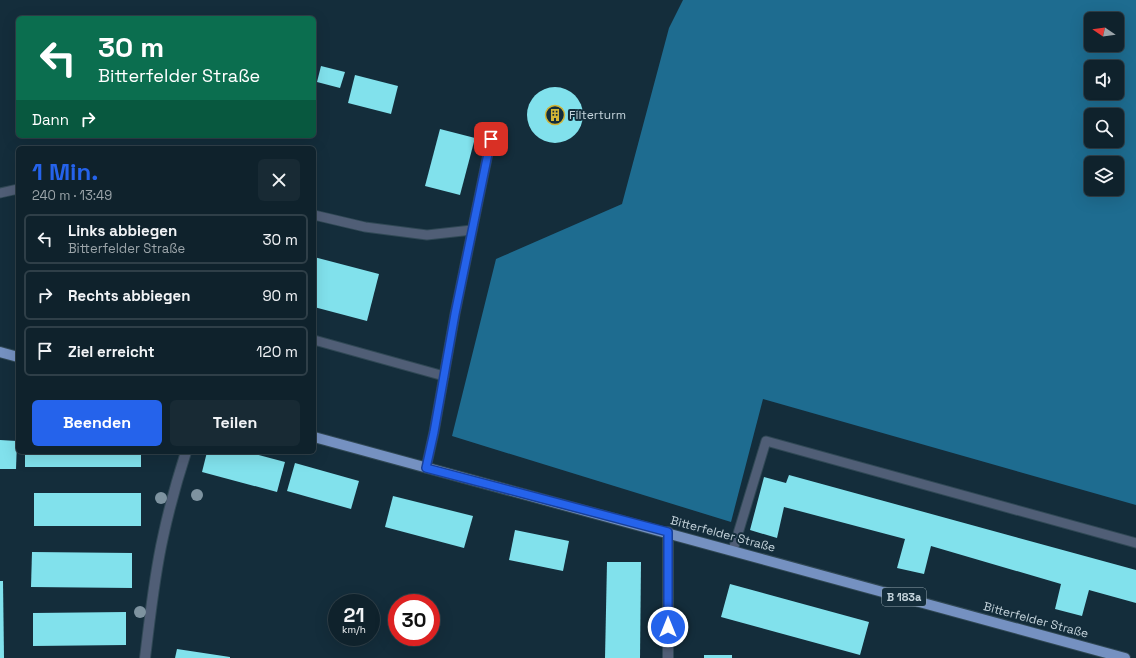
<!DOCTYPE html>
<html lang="de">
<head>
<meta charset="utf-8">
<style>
	body { margin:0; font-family:"Space Grotesk",sans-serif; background:#182a34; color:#f1f3f6; height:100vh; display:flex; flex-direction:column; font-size:15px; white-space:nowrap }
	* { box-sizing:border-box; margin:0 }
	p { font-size:13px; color:#9ba4a9 }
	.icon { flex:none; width:22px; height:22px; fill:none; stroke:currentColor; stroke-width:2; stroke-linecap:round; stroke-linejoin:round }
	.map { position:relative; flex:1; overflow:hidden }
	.drawer { position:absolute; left:16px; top:146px; width:300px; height:308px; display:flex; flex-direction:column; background:#0f222c; border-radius:6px; box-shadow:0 4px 16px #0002,0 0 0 1px #2f3f48 }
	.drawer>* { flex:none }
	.guide { position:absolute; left:16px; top:16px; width:300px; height:122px; border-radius:6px; box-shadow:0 4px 16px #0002,0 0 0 1px #2f3f48; background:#0b6e4f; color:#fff; overflow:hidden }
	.needle { width:26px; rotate:283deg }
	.controls { position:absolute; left:1084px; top:12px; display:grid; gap:8px }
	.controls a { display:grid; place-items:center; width:40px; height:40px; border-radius:6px; background:#0f222c; box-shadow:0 4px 16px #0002,0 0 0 1px #2f3f48; font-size:20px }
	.speed { position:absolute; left:328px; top:594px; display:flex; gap:8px; font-size:20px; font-weight:700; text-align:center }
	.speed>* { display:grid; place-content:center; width:52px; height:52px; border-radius:50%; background:#0f222c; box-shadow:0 4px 16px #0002,0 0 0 1px #2f3f48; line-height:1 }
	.speed small { font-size:10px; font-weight:400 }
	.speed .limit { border:6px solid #d22; background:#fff; color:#111 }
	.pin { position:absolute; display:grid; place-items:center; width:34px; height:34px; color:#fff; margin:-17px; border-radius:8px; box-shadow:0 2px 6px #0006 }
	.me { position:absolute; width:44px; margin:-22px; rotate:0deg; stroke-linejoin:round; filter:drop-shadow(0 0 3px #0008) }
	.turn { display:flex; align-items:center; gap:14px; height:84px; padding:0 16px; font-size:18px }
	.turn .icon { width:52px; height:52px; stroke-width:2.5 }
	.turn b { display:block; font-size:28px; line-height:34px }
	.then { display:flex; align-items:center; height:38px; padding:0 16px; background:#0003; gap:8px; font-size:15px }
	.round { display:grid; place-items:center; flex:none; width:42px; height:42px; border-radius:6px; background:#182a34 }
	.overview { display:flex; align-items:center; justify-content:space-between; height:68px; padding:0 16px }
	h1 { font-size:24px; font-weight:700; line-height:30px; color:#2563eb }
	.action { display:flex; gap:8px; margin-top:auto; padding:8px 16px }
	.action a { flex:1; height:46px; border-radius:6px; background:#2563eb; color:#fff; font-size:16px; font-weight:700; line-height:46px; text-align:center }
	.action a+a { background:#182a34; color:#f1f3f6 }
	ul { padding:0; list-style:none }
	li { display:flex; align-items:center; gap:12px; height:50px; margin:0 8px 6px; padding:0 8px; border:2px solid #2f3f48; border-radius:6px }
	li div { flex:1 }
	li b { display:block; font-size:15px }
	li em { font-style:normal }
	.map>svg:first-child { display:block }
	.forest { fill:#1e6c90; fill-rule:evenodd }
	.building { fill:#81e1ec }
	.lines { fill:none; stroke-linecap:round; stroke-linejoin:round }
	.lane-casing { stroke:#304855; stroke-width:11 }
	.street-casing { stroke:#304855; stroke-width:12 }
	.primary-casing { stroke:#304855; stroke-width:12 }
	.lane { stroke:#505e76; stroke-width:9 }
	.street { stroke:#505e76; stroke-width:10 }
	.primary { stroke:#7591c1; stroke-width:10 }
	.tree { fill:#7e93a0 }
	.route-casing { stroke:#184099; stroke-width:10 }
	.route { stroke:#2563eb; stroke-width:7 }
	.labels { text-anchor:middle; stroke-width:4; stroke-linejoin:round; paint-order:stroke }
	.shield { fill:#142d3b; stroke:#90a2ac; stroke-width:1 }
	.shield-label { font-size:11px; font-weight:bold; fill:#c5d4dc }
	.poi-label { font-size:12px; fill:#c5d4dc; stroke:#142d3b; text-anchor:start }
	.street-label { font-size:12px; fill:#c5d4dc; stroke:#142d3b }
</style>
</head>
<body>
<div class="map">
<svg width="1136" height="658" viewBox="0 0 1136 658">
	<rect width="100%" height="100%" fill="#142d3b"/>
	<path class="forest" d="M683 0H1136V505L763 399 731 522 452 436 496 259 622 204 669 28ZM1091 19H1117V45H1091ZM1091 67H1117V93H1091ZM1091 115H1117V141H1091ZM1091 163H1117V189H1091Z"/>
	<g class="building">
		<polygon points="321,66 345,72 340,88 317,82"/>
		<polygon points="355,75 398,86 391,114 348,103"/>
		<circle cx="555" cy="115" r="28"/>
		<polygon points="440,129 475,138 460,195 425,186"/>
		<polygon points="314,257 379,274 367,321 314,307"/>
		<polygon points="0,440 17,441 16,469 0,469"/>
		<rect x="25" y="452" width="116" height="15"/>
		<polygon points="207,452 247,452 285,462 277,492 202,472"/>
		<polygon points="295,463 359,481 351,509 287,491"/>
		<polygon points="789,475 1136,570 1136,603 1089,590 1082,616 1055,609 1061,584 931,546 924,574 897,568 905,539 784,507 777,538 750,530 764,477 786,483"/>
		<rect x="34" y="493" width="107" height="33"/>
		<polygon points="393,496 473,516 464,548 385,527"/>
		<polygon points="515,530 569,541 563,571 509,560"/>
		<polygon points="32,552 132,553 132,588 31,587"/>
		<polygon points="607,562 641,562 640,658 605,658"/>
		<polygon points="0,581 3,581 4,658 0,658"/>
		<polygon points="730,584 869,622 860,655 721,617"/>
		<polygon points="126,612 126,645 33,646 33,613"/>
		<polygon points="177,649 230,657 230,658 175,658"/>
		<rect x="704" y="655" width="28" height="3"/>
	</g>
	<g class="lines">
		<defs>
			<g id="lane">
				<polyline points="0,193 18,189"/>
				<polyline points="314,215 365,227 427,235 472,230"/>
				<polyline points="314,340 444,376"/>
				<polyline points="426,468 434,432 455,314 491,139"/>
				<polyline points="733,550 766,441 1136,543"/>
			</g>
			<g id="street">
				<polyline points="668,532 668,658"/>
				<path d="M145 658C150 618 154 577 163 537 169 509 177 480 186 452"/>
			</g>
			<g id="primary">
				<polyline points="0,352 18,357"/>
				<polyline points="314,437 1125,658"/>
			</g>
		</defs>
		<use href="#lane" class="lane-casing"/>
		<use href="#street" class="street-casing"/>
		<use href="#primary" class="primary-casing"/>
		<use href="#lane" class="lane"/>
		<use href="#street" class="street"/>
		<use href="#primary" class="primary"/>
	</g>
	<g class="tree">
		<circle cx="197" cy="495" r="6"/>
		<circle cx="161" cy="498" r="6"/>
		<circle cx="140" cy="612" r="6"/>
	</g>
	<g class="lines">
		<defs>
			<polyline id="route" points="491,139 455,314 434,432 426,468 668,532 668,627"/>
		</defs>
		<use href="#route" class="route-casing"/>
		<use href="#route" class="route"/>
	</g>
	<defs>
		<symbol id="building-ring" viewBox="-11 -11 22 22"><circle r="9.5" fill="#142d3b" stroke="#d3b635" stroke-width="1.5"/><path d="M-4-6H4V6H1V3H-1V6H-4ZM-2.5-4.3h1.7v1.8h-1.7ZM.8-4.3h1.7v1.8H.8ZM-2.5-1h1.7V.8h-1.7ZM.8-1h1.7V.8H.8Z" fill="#d3b635"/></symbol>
	</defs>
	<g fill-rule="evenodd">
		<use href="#building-ring" x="544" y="104" width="22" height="22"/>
	</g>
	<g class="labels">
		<rect class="shield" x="882" y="588" width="44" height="18" rx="3"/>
		<g class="shield-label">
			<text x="904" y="601">B 183a</text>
		</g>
		<g class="poi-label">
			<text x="569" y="119">Filterturm</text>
		</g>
		<g class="street-label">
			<text transform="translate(723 534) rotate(15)" y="4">Bitterfelder Straße</text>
			<text transform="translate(1036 620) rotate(15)" y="4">Bitterfelder Straße</text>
		</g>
	</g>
</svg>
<div class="controls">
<a><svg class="needle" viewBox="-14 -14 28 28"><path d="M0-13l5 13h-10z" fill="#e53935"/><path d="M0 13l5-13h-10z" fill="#9ba4a9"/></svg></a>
<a><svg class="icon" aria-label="sound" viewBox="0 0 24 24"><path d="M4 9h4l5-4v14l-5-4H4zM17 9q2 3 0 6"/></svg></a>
<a><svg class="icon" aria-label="search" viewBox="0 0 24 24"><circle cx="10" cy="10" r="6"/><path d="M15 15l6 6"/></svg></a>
<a><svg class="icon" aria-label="layers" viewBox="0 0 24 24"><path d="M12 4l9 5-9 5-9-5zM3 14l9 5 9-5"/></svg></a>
</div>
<div class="speed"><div>21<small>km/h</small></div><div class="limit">30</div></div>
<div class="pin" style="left:491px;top:139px;background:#d93025"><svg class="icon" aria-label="arrive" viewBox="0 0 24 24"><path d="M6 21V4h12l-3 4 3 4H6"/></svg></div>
<svg class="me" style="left:668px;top:627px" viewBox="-20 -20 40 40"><circle r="17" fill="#2563eb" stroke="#fff" stroke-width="3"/><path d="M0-11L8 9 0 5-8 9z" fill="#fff"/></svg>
<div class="guide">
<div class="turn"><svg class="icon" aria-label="left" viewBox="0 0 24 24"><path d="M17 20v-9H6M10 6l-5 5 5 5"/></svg><div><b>30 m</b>Bitterfelder Straße</div></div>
<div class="then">Dann<svg class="icon" aria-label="right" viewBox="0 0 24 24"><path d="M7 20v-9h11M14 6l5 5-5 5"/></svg></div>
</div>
<section class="drawer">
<div class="overview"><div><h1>1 Min.</h1><p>240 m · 13:49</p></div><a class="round"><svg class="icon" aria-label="close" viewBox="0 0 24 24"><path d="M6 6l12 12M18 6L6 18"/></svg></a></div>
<ul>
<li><svg class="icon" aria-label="left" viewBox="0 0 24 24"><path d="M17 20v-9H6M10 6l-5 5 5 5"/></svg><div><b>Links abbiegen</b><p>Bitterfelder Straße</p></div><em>30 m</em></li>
<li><svg class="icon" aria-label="right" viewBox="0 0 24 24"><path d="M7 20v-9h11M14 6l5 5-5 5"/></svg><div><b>Rechts abbiegen</b></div><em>90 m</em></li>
<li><svg class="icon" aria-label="arrive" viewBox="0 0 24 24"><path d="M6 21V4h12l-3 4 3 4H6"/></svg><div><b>Ziel erreicht</b></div><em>120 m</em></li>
</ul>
<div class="action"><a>Beenden</a><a>Teilen</a></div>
</section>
</div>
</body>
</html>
